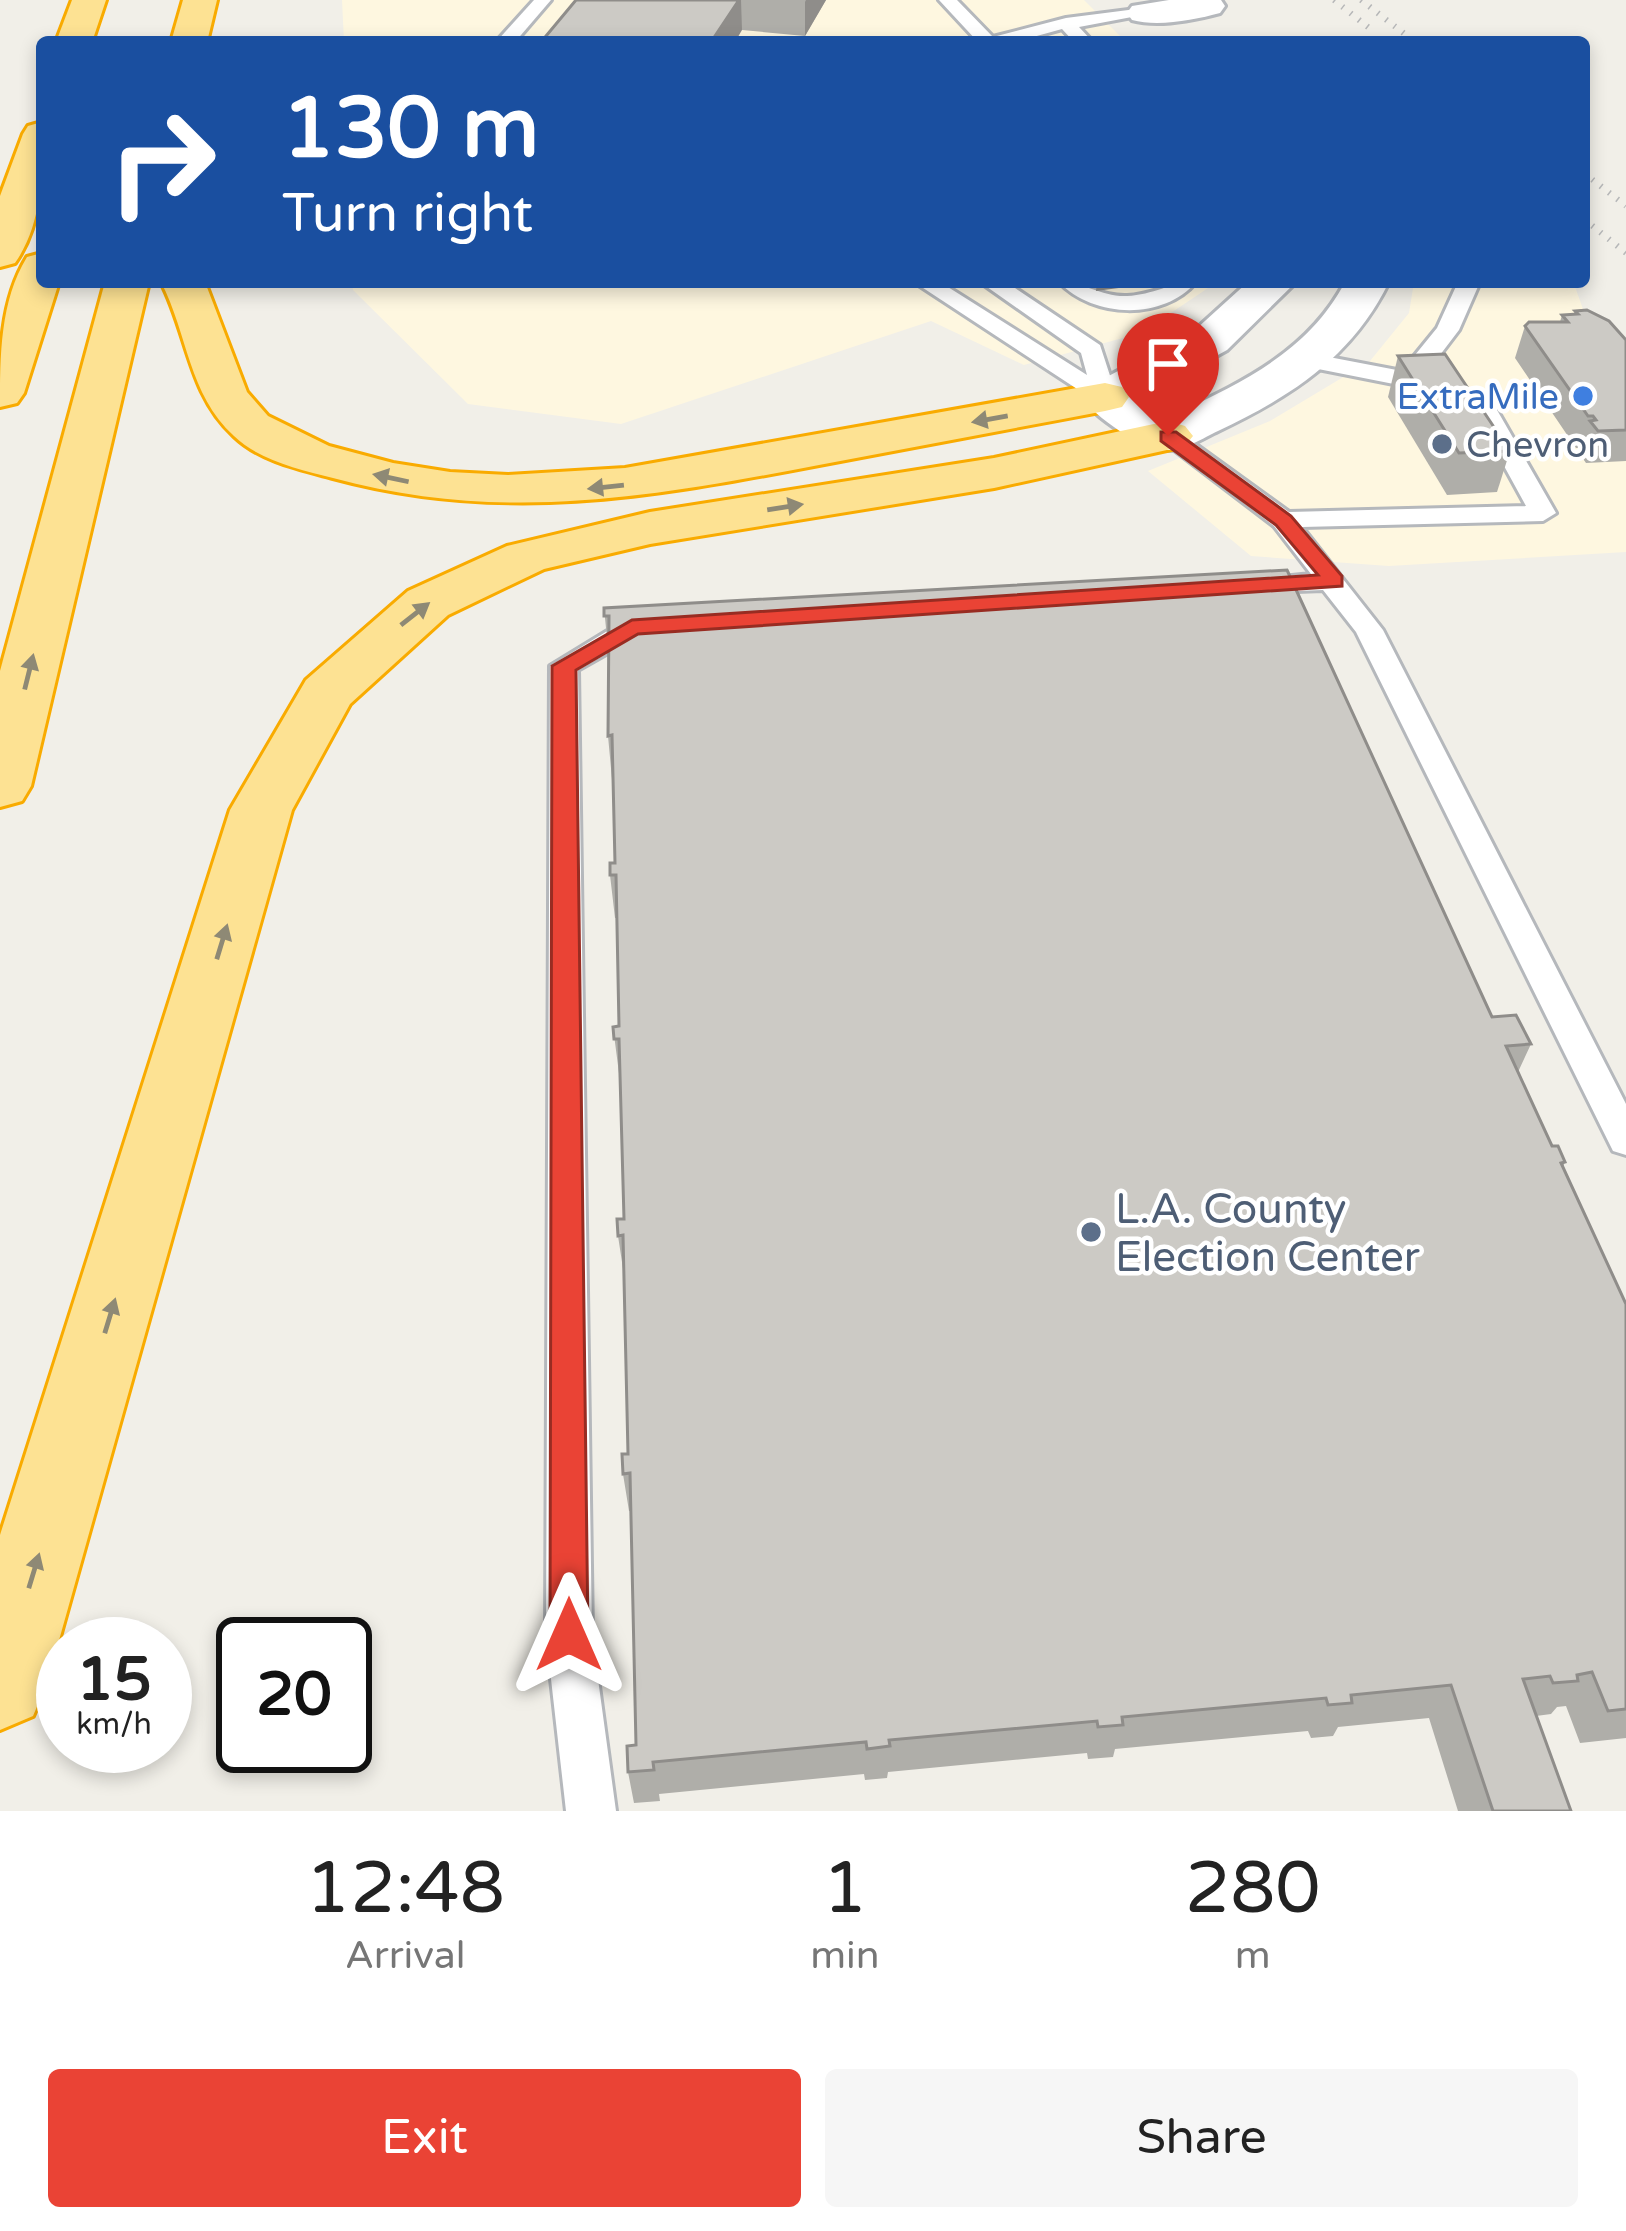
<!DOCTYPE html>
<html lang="en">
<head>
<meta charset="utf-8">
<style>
	body { margin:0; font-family:"Varela Round",sans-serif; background:#f6f6f6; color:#222; height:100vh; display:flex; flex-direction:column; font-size:45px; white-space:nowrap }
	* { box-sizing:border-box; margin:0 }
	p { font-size:39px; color:#767676 }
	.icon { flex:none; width:66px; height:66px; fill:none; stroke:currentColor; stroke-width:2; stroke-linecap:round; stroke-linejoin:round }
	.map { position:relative; height:1811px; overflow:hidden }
	.panel { display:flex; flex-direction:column; background:#fff; flex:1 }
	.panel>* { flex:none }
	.top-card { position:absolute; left:36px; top:36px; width:1554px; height:252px; border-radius:12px; box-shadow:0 6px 18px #0003; background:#1a4fa0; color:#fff; overflow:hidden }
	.speed { position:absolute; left:36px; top:1617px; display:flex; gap:24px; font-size:60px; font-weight:700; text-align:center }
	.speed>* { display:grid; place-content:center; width:156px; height:156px; border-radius:50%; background:#fff; box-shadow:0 6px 18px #0003; line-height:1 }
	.speed small { font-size:30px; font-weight:400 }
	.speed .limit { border:6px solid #111; border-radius:18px; background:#fff; color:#111 }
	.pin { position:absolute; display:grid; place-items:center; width:102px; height:102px; color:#fff; margin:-123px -51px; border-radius:50% 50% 50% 0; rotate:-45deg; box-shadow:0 0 12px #0007 }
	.pin .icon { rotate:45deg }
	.me { position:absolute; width:132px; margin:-66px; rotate:0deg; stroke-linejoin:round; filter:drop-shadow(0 0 9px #0008) }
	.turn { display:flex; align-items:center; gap:42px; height:252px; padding:0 48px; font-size:54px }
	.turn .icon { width:156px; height:156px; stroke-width:2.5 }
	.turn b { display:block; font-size:84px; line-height:102px }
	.eta { display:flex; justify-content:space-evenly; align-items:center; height:204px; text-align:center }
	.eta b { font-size:72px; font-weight:600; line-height:84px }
	.cta { display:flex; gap:24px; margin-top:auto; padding:24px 48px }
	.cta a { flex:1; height:138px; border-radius:12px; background:#ea4335; color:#fff; font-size:48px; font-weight:600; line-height:138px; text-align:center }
	.cta a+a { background:#f6f6f6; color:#222 }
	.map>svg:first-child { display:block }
	.commercial { fill:#fef7e0 }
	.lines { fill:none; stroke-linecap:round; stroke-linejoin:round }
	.service-casing { stroke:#b5b8bc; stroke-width:6 }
	.tertiary-casing { stroke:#b5b8bc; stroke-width:6 }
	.motorway-casing { stroke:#f9ab00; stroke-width:6 }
	.service { fill:#fff; fill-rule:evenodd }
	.tertiary { fill:#fff; fill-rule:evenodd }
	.motorway { fill:#fde293; fill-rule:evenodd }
	.rail { stroke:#b6b7b8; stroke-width:6; stroke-dasharray:1.5 9; stroke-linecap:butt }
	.wall { fill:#afaea9 }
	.shaded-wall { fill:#8f8d8a }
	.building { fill:#cccac5; stroke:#8f8d8a; stroke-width:3 }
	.oneway { fill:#8e8975 }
	.route { fill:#ea4335; stroke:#982c22; stroke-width:3 }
	.shop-dot { fill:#3f7fe0; stroke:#fff; stroke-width:4.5 }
	.service-dot { fill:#5c6f8a; stroke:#fff; stroke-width:4.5 }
	.labels { text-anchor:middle; stroke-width:9; stroke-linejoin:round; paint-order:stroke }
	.far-shop-label { font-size:36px; fill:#366cbe; stroke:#fff; text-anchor:end }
	.far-service-label { font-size:36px; fill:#4e5e75; stroke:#fff; text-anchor:start }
	.service-label { font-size:42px; fill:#4e5e75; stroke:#fff; text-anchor:start }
</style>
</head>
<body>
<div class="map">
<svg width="1626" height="1811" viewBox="0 0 1626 1811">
	<rect width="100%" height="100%" fill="#f1efe8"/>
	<g class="commercial">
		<polygon points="342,0 1084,0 1126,42 344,42"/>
		<polygon points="352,282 1217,282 1141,333 1024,365 931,321 621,424 468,404 353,290"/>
		<polygon points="1414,282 1574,284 1583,309 1626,352 1626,552 1389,566 1251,556 1148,471 1270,421 1370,361 1409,313"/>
	</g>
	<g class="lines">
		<defs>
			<g id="service">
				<polygon points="534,0 551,0 515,42 496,42"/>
				<polygon points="939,0 957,0 993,37 1066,18 1144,8 1153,13 1079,27 1093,42 1074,42 1062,29 1015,42 978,42"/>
				<polygon points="914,282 940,282 1087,375 1081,353 980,282 1006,282 1100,345 1117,397 1113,402 1097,402"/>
				<path d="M1059 282C1085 282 1101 297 1127 296 1153 295 1171 282 1196 282 1163 321 1093 318 1059 282Z"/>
				<polygon points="1458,282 1480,282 1459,330 1424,376 1493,403 1556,513 1543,521 1302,527 1383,630 1626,1104 1626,1155 1613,1151 1356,632 1323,590 1242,593 1238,587 1242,581 1311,574 1274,526 1156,436 1159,431 1177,431 1289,512 1526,506 1475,413 1414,388 1308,367 1296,360 1308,353 1402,371 1437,328"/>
				<polygon points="644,618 654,621 658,627 654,633 638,636 578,670 592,1635 616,1811 566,1811 546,1635 550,666 622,622"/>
			</g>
			<g id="tertiary">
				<path d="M1169 0H1221L1225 6 1220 13C1194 20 1158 27 1132 20L1127 13 1132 6Z"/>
				<path d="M1248 282H1296L1227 350 1140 398 1170 416 1179 412C1246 381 1310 349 1345 282H1389C1352 357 1292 396 1218 431 1203 438 1184 451 1166 450 1141 449 1095 417 1081 397L1088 387 1195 330Z"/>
			</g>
			<g id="motorway">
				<polygon points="72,0 106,0 92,42 56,42"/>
				<polygon points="183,0 217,0 207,42 171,42"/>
				<path d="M42 122C42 170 44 222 15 263L0 267V196L23 134 28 126Z"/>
				<path d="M42 253V282H59L24 393 17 403 0 407C0 356 0 301 27 257Z"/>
				<polygon points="105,282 149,282 31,786 22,801 0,807 0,671"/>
				<path d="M161 282H205L247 392 268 416 329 446 393 463 450 472 508 475 625 468 1105 383 1122 387 1129 397 1122 407 1105 411C1010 429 914 447 819 465 651 497 502 524 333 478 299 469 260 461 234 436 188 394 188 334 161 282Z"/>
				<polygon points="1168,421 1185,426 1193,436 1185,446 994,488 650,544 544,569 448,615 350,704 292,810 47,1683 33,1716 0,1730 0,1535 230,810 306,680 408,591 507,546 650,512 994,458"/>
			</g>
		</defs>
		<use href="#service" class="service-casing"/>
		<use href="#tertiary" class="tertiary-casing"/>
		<use href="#motorway" class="motorway-casing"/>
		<use href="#service" class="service"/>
		<use href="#tertiary" class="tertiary"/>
		<use href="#motorway" class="motorway"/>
		<g class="rail">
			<polyline points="1334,0 1373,31"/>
			<polyline points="1361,0 1415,42"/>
			<polyline points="1584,173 1626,206"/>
			<polyline points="1584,219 1626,253"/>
		</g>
	</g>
	<g class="wall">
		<polygon points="576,0 826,0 805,36 742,30"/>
		<polygon points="1575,311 1626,340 1626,461 1586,463 1579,453 1581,448 1576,448 1515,358 1525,326 1560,322 1562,315 1574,314"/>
		<polygon points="1398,356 1510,451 1497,492 1447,495 1388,397"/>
		<polygon points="604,608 1492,1017 1531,1044 1518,1072 1552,1146 1565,1162 1563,1167 1626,1304 1626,1738 1580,1743 1566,1706 1557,1707 1551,1714 1536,1716 1571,1811 1458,1811 1429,1718 1338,1727 1333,1736 1311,1738 1308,1731 1115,1749 1113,1757 1088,1759 1087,1753 888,1772 887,1778 865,1780 864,1774 659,1794 660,1801 634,1803 628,1772 636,1745 631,1511 629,1511 623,1474 628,1454 624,1275 618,1236 624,1219 620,1081 613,1027 619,1026 617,918 615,918 610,875 615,863 612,779 608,736 609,658"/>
	</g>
	<g class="shaded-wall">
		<polygon points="739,0 741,0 742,30 735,42 711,42"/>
		<polygon points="806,0 826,0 805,36 805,2"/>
		<polygon points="1097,282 1164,282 1096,291"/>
	</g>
	<g class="building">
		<polygon points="576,0 739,0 711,42 541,42"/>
		<polygon points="1587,310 1609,321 1626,340 1626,430 1598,431 1590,421 1596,420 1593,416 1588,416 1525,326 1529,322 1568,322 1562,315 1578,314 1575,311"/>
		<polygon points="1445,354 1510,451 1459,453 1398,356"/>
		<polygon points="1287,570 1492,1017 1516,1015 1531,1044 1506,1046 1552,1146 1558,1146 1565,1162 1561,1163 1626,1304 1626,1709 1608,1711 1592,1672 1577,1675 1578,1681 1553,1683 1550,1676 1523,1679 1571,1811 1493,1811 1451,1685 1351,1695 1352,1703 1328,1705 1326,1698 1122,1717 1123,1725 1098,1727 1097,1721 889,1740 890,1746 867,1749 866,1742 653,1762 654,1770 628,1772 627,1746 636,1745 630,1473 623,1474 622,1454 628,1454 623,1235 618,1236 617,1219 624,1219 619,1039 614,1039 613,1027 619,1026 616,875 610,875 610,863 615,863 612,735 608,736 609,616 604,616 604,608"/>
	</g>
	<defs><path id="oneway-solid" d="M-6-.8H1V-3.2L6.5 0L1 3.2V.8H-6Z" transform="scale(3)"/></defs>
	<g class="oneway">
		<use href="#oneway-solid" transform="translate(990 419) rotate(170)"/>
		<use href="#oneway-solid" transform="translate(391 478) rotate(-168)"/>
		<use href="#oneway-solid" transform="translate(606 487) rotate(174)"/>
		<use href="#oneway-solid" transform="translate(785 507) rotate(-9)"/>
		<use href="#oneway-solid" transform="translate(415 614) rotate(-38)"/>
		<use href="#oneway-solid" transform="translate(29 672) rotate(-76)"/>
		<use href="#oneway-solid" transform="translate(222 942) rotate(-73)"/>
		<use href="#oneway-solid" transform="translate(110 1316) rotate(-73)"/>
		<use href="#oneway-solid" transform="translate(34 1571) rotate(-73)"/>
	</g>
	<polygon class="route" points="1161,432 1176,432 1291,516 1342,576 1342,586 638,634 576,670 588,1635 582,1648 569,1654 555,1648 550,1635 552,666 632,620 1318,575 1276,525 1161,441"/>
	<circle class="shop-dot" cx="1583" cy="396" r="12"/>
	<g class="service-dot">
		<circle cx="1442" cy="444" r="12"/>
		<circle cx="1091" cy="1232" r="12"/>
	</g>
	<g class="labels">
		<g class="far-shop-label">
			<text x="1559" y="409">ExtraMile</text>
		</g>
		<g class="far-service-label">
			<text x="1466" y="457">Chevron</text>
		</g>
		<g class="service-label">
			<text x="1115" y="1223">L.A. County<tspan x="1115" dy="48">Election Center</tspan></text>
		</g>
	</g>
</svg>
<div class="speed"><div>15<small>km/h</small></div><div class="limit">20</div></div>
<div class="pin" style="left:1168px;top:436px;background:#d93025"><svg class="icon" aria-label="arrive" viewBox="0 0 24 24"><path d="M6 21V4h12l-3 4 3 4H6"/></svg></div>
<svg class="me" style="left:569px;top:1635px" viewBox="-20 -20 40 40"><path d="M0-17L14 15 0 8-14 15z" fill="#ea4335" stroke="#fff" stroke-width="4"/></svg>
<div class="top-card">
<div class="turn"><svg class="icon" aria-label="right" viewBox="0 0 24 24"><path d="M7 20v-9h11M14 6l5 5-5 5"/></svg><div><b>130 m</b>Turn right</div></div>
</div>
</div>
<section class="panel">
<div class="eta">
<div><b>12:48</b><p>Arrival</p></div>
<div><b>1</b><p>min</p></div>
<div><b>280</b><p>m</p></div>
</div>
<div class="cta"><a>Exit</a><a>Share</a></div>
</section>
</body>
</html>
